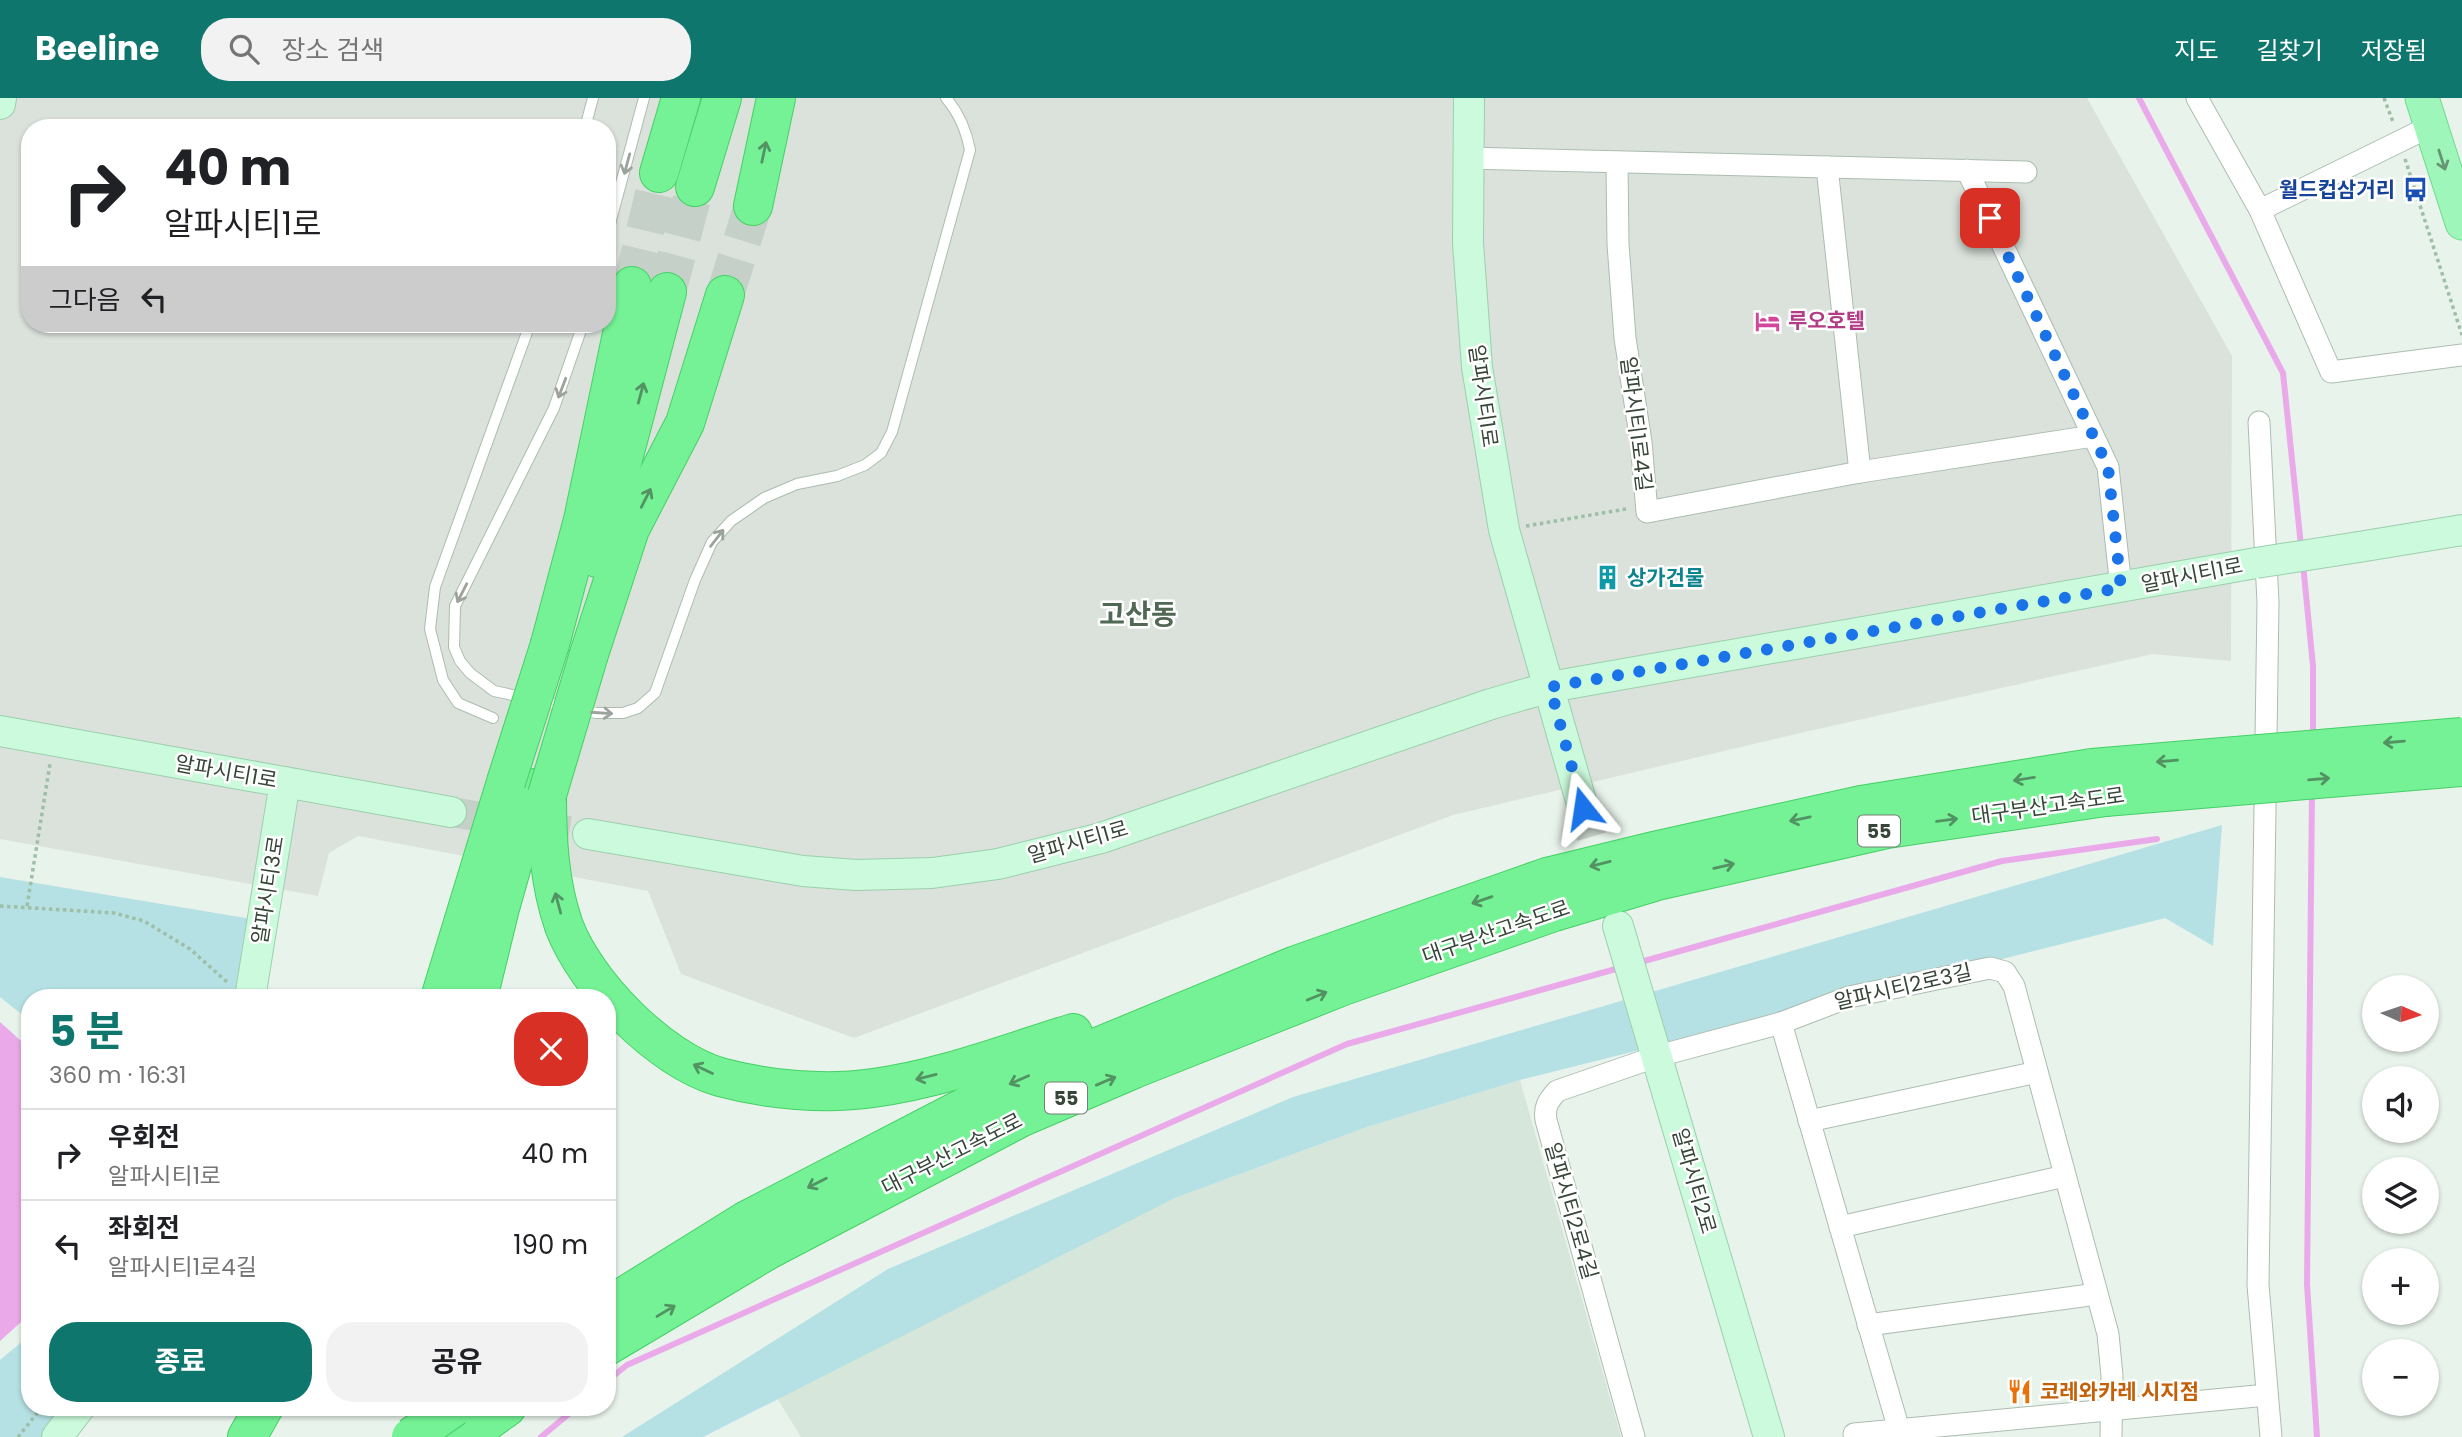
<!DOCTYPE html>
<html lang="ko">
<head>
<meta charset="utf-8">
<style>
	body { margin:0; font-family:Poppins,"Noto Sans KR",sans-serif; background:#f2f2f2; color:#202124; height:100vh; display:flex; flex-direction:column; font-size:26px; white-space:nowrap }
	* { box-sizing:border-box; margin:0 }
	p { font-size:23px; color:#757577 }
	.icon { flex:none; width:38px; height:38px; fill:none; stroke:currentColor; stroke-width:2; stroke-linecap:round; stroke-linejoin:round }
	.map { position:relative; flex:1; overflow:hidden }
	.side { position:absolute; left:21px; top:891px; width:595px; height:427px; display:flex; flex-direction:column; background:#fff; border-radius:28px; box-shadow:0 2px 5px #0004 }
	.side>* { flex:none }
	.banner { position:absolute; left:21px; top:21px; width:595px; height:214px; border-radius:28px; box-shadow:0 2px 5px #0004; background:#fff; color:#202124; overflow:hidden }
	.needle { width:46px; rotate:93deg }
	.tools { position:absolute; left:2362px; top:877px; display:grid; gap:14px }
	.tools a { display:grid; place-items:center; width:77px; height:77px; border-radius:50%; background:#fff; box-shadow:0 2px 5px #0004; font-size:35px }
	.pin { position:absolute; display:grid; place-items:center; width:60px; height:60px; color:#fff; margin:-30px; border-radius:14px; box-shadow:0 4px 10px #0006 }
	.me { position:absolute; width:77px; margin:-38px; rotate:345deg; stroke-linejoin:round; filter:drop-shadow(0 0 5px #0008) }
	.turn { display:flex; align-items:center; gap:24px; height:147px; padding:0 28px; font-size:32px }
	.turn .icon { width:91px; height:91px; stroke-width:2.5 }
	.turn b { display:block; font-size:49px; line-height:60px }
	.then { display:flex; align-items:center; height:66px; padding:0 28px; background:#0003; gap:14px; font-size:26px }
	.round { display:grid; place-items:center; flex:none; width:74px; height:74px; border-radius:28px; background:#f2f2f2 }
	.overview { display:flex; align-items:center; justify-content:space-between; height:119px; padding:0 28px }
	h1 { font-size:42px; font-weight:700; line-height:52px; color:#0f766e }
	.button { display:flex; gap:14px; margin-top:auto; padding:14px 28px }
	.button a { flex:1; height:80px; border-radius:28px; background:#0f766e; color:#fff; font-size:28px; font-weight:700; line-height:80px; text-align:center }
	.button a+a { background:#f2f2f2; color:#202124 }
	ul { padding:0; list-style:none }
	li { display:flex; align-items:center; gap:21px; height:91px; padding:0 28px; border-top:2px solid #e0e0e0 }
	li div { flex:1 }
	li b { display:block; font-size:26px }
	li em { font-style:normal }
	header { display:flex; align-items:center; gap:42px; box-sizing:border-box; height:98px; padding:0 35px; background:#0f766e; color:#fff }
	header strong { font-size:33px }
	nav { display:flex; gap:38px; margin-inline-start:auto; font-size:24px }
	.search { width:490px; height:63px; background:#f2f2f2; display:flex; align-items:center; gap:18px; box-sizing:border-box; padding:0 24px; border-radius:28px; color:#757577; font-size:26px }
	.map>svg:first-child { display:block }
	.residential { fill:#d7e6db }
	.industrial { fill:#dae2db; fill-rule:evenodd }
	.green { fill:#b5e1e4 }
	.water { fill:#eaaaea }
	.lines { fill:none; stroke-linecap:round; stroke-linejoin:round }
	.stream { stroke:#eaaaea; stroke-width:6 }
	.secondary-tunnel { stroke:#c5d0c8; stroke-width:30; stroke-dasharray:30 15; stroke-linecap:butt }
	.highway-tunnel { stroke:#c5d0c8; stroke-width:38; stroke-dasharray:38 19; stroke-linecap:butt }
	.lane-casing { stroke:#acbdb0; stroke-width:12 }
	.street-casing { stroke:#acbdb0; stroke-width:23 }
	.secondary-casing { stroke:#9ccfad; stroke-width:32 }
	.primary-casing { stroke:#6fda8f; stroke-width:35 }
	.highway-casing { stroke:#45d065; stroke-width:40 }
	.path { stroke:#9ebea6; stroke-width:3.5; stroke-dasharray:3.5 3.5; stroke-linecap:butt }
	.lane { stroke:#fff; stroke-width:10 }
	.street { stroke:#fff; stroke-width:21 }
	.secondary { stroke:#cbfadc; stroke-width:30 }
	.primary { stroke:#9ef6ba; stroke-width:33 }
	.highway { stroke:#74f295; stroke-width:38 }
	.secondary-bridge-casing { stroke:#9ccfad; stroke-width:32; stroke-linecap:butt }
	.highway-bridge-casing { stroke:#45d065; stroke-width:40; stroke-linecap:butt }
	.secondary-bridge { stroke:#cbfadc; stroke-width:30 }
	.highway-bridge { stroke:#74f295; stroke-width:38 }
	.oneway { stroke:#539363 }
	.oneway2 { stroke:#669574 }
	.oneway3 { stroke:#9ca29c }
	.route { stroke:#1a73e8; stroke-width:12; stroke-dasharray:0 21.6 }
	.labels { text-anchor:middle; stroke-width:5; stroke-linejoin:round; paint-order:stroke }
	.shield { fill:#fff; stroke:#747e75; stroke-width:2 }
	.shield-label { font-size:19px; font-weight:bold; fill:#38463a }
	.transit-label { font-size:21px; font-weight:bold; fill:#164399; stroke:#fff; text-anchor:end }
	.hotel-label { font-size:21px; font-weight:bold; fill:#b23c85; stroke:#fff; text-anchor:start }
	.street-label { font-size:21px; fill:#38463a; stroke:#fff }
	.culture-label { font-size:21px; font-weight:bold; fill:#0d838f; stroke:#fff; text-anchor:start }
	.food-label { font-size:21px; font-weight:bold; fill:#c56008; stroke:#fff; text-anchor:start }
	.district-label { font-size:28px; font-weight:bold; fill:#506854; stroke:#fff }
</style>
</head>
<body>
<header>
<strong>Beeline</strong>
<div class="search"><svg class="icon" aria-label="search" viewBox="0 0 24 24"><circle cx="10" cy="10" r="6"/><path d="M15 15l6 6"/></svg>장소 검색</div>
<nav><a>지도</a><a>길찾기</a><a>저장됨</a></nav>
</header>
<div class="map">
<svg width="2462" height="1339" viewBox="0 0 2462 1339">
	<rect width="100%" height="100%" fill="#e8f3eb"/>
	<polygon class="residential" points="1520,982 1621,1339 801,1339 777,1300 956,1196 1175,1100 1367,1029"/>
	<path class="industrial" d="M0 0H2087L2232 258 2231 563 2153 556 1809 633 1453 717 854 940 681 876 648 793 358 738 329 755 318 798 0 741ZM30 30H607V226H30Z"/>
	<g class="green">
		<polygon points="2222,727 2213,848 2165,820 1520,982 1367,1029 1175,1100 703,1339 622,1339 888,1171 1293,999"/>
		<polygon points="0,779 264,823 250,899 30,900 30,923 0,899"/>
		<polygon points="30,1237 30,1309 80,1309 57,1339 0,1339 0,1262"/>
	</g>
	<polygon class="water" points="0,924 30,951 30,1216 0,1243"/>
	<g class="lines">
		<g class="stream">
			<polyline points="2139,0 2283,275 2301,448"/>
			<polyline points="2303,466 2313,568 2313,640"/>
			<polyline points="2312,693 2307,1186 2317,1339"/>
			<polyline points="1637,865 2002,763 2157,741"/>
			<polyline points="607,1283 627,1267 1347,946 1623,869"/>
			<polyline points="541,1339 577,1309"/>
		</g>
		<g class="secondary-tunnel">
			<polyline points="1583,710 1606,787"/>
			<polyline points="451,714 588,736"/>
		</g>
		<g class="highway-tunnel">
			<polyline points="632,188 659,75"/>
			<polyline points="667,194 695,89"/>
			<polyline points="725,197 753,108"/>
		</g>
		<defs>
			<g id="lane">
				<polyline points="585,30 593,0"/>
				<polyline points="607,137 644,0"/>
				<path d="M583 226 554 310 455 508 454 549 460 563 470 575 494 593 596 615H623L638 610 655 595 695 482 712 444 731 423 764 400 797 386 837 378 865 367 881 355 892 334 970 52C966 31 959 15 946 0"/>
				<polyline points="493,620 458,605 443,582 430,531 435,489 530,226"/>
			</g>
			<g id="street">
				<polyline points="2197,0 2260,112 2331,274 2462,257"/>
				<polyline points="1467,60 2026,74"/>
				<polyline points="1617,64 1618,146 1625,240 1641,344 1647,414 1860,374 2093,338"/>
				<polyline points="1827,69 1860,374"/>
				<polyline points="1967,72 2108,369 2121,490"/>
				<polyline points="2260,112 2431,28"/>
				<polyline points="2259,324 2268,504 2258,1187 2271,1339"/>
				<polyline points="1781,925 1899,1332"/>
				<polyline points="1809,1023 2037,974"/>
				<polyline points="1840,1129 2065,1078"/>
				<polyline points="1868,1227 2097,1196"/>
				<polyline points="1854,1336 2267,1297"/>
				<path d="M1634 1339 1546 1022C1544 1009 1548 1003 1557 993L1658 958 1781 925 1849 899 1990 870 2005 874 2014 888 2108 1236 2112 1278 2111 1339"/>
			</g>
			<g id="secondary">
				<polyline points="1469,0 1468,145 1477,269 1504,432 1583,710"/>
				<polyline points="0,6 1,0"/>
				<polyline points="2359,449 2462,432"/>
				<polyline points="0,633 451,714"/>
				<polyline points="588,736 803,773 856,777 932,775 998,766 1101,740 1491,606 1550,589 2256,465"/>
				<polyline points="1618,828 1769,1339"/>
				<polyline points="250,900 285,684"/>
				<polyline points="57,1339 80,1309"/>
			</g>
			<polyline id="primary" points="2422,0 2462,125"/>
			<g id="highway">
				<polyline points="659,75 681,0"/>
				<polyline points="695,89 722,0"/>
				<polyline points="753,108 776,0"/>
				<polyline points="597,460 667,194"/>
				<polyline points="550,546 583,422 632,188"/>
				<polyline points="589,556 630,431 685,325 725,197"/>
				<path d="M547 697C547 741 549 785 564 828 586 886 660 962 720 979 768 992 825 997 873 990 941 981 1008 955 1073 935"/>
				<polyline points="440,900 506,684"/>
				<polyline points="478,900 500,810 534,690"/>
				<polyline points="607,1209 747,1122 1015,983 1296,867 1547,779 1654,753 1861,707 2092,670"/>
				<polyline points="607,1248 768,1152 1022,1019 1134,971 1343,888 1554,814 1657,783 1887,731 2105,699"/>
				<polyline points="247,1339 264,1309"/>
				<polyline points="465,1339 507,1309"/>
			</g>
		</defs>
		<use href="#lane" class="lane-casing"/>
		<use href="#street" class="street-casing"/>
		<use href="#secondary" class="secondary-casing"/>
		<use href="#primary" class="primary-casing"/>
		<use href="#highway" class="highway-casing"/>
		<g class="path">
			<polyline points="2384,0 2393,24"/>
			<polyline points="2405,61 2462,237"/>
			<polyline points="1526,428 1626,411"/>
			<polyline points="0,808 114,815 144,823 190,851 227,884"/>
			<polyline points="27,808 50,666"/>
			<polyline points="18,1339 42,1309"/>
		</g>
		<use href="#lane" class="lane"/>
		<use href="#street" class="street"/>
		<use href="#secondary" class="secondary"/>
		<use href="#primary" class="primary"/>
		<use href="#highway" class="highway"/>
		<defs>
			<polyline id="secondary-bridge" points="2256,465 2359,449"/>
			<g id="highway-bridge">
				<polyline points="2092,670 2462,639"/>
				<polyline points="506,684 550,546"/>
				<polyline points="547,697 589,556"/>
				<polyline points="2105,699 2462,669"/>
				<polyline points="411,1339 454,1309"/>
			</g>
		</defs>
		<use href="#secondary-bridge" class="secondary-bridge-casing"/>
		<use href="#highway-bridge" class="highway-bridge-casing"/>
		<use href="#secondary-bridge" class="secondary-bridge"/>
		<use href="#highway-bridge" class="highway-bridge"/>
	</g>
	<defs><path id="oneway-shaft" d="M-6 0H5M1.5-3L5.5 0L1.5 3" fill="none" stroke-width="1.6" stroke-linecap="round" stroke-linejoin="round" transform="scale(1.75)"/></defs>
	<g class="oneway">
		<use href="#oneway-shaft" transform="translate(764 54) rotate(-78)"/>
		<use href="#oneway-shaft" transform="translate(641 295) rotate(-75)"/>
		<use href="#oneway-shaft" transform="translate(646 400) rotate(-63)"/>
		<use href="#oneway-shaft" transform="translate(2394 644) rotate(175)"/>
		<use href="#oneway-shaft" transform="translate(2167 663) rotate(175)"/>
		<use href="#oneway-shaft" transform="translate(2024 681) rotate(171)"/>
		<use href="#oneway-shaft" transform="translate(2319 681) rotate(-5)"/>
		<use href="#oneway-shaft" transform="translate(1800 721) rotate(168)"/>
		<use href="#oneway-shaft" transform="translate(1947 722) rotate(-8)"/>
		<use href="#oneway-shaft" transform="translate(1600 766) rotate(166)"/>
		<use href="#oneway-shaft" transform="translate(1724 768) rotate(-13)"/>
		<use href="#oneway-shaft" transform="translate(1482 802) rotate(161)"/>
		<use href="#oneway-shaft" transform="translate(558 805) rotate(-105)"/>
		<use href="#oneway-shaft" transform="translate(1317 898) rotate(-22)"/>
		<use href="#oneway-shaft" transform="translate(703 971) rotate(-155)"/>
		<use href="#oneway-shaft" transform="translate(926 979) rotate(166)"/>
		<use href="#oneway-shaft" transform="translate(1019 982) rotate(156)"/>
		<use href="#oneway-shaft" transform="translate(1106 983) rotate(-23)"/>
		<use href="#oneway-shaft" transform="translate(817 1085) rotate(153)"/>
		<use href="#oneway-shaft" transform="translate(666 1213) rotate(-31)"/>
	</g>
	<use class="oneway2" href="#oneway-shaft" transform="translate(2442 62) rotate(72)"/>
	<g class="oneway3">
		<use href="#oneway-shaft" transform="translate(627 66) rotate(105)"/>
		<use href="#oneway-shaft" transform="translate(562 290) rotate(111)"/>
		<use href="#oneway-shaft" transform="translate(717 440) rotate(-52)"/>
		<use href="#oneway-shaft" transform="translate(462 495) rotate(117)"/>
		<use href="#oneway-shaft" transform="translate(602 615) rotate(4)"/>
	</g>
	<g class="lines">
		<polyline class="route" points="1583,710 1550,589 2121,490 2108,369 1990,120"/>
	</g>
	<defs>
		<symbol id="bus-bare" viewBox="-9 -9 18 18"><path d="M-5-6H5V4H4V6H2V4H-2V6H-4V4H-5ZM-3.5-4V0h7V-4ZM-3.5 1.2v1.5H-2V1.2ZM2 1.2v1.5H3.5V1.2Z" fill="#1a4fb4" stroke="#fff" stroke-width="2.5" paint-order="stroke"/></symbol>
		<symbol id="hotel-bare" viewBox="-9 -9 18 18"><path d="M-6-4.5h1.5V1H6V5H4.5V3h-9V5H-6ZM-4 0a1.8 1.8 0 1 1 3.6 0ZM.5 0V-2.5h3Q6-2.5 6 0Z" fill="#d1479c" stroke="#fff" stroke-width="2.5" paint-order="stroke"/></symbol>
		<symbol id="building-bare" viewBox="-9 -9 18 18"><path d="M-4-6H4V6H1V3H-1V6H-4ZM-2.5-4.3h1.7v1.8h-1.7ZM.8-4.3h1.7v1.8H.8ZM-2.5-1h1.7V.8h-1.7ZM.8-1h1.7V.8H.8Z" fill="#0f9aa8" stroke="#fff" stroke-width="2.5" paint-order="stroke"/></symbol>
		<symbol id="restaurant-bare" viewBox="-9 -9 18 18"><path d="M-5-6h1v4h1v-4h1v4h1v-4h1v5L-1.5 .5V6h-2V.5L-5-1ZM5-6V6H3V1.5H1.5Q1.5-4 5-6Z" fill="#e8710a" stroke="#fff" stroke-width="2.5" paint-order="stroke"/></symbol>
	</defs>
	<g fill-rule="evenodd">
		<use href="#bus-bare" x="2398" y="74" width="35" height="35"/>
		<use href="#hotel-bare" x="1750" y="206" width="35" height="35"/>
		<use href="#building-bare" x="1590" y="462" width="35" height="35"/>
		<use href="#restaurant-bare" x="2002" y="1276" width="35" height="35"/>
	</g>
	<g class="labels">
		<g class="shield">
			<rect x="1858" y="717.5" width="42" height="31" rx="5"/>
			<rect x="1045" y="984.5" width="42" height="31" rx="5"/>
		</g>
		<g class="shield-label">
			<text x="1879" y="740">55</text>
			<text x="1066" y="1007">55</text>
		</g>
		<g class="transit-label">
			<text x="2395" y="99">월드컵삼거리</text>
		</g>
		<g class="hotel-label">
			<text x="1788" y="230">루오호텔</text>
		</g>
		<g class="street-label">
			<text transform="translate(1483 298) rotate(82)" y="7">알파시티1로</text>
			<text transform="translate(1636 326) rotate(83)" y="7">알파시티1로4길</text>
			<text transform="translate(2192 477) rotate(-11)" y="7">알파시티1로</text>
			<text transform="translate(226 674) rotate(10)" y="7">알파시티1로</text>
			<text transform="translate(2048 708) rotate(-8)" y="7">대구부산고속도로</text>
			<text transform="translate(1078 744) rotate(-16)" y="7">알파시티1로</text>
			<text transform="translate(268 792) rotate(-81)" y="7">알파시티3로</text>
			<text transform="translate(1496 834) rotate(-19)" y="7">대구부산고속도로</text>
			<text transform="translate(1903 889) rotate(-13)" y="7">알파시티2로3길</text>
			<text transform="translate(952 1056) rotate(-27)" y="7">대구부산고속도로</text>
			<text transform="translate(1694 1083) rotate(74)" y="7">알파시티2로</text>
			<text transform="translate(1571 1113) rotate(74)" y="7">알파시티2로4길</text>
		</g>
		<g class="culture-label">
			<text x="1627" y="487">상가건물</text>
		</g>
		<g class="food-label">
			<text x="2040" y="1301">코레와카레 시지점</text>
		</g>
		<g class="district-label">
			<text x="1138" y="526">고산동</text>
		</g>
	</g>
</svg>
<div class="tools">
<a><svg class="needle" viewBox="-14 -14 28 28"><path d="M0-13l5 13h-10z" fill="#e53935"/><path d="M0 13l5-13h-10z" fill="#757577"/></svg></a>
<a><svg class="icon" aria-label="sound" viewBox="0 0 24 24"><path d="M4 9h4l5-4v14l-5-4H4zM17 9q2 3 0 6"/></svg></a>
<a><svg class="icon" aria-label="layers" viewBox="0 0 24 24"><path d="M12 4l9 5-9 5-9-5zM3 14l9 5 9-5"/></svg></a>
<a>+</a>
<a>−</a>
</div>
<div class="pin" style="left:1990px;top:120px;background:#d93025"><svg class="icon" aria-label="arrive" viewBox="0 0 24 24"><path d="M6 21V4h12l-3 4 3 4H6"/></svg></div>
<svg class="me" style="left:1583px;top:710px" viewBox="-20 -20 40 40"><path d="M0-17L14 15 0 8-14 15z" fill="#1a73e8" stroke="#fff" stroke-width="4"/></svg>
<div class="banner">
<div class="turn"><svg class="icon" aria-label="right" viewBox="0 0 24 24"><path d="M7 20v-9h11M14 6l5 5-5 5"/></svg><div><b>40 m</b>알파시티1로</div></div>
<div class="then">그다음<svg class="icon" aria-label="left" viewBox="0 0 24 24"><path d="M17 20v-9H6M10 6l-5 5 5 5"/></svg></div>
</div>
<section class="side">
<div class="overview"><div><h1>5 분</h1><p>360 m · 16:31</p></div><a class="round" style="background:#d93025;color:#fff"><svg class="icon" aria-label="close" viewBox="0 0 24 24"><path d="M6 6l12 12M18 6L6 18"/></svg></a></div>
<ul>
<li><svg class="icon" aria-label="right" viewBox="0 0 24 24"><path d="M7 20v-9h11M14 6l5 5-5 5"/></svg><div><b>우회전</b><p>알파시티1로</p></div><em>40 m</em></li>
<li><svg class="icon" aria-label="left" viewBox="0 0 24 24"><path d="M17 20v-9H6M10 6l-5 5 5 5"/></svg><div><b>좌회전</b><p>알파시티1로4길</p></div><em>190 m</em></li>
</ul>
<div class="button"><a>종료</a><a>공유</a></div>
</section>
</div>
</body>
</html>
